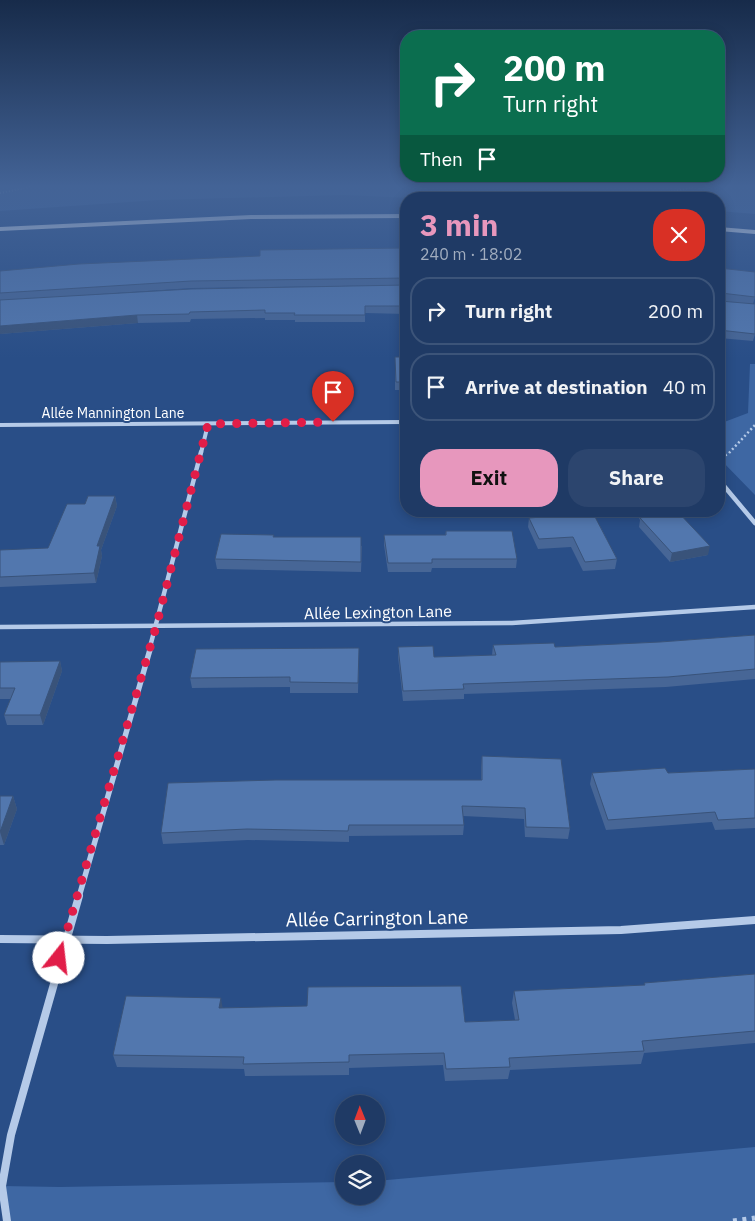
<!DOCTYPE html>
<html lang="en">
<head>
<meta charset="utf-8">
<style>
	body { margin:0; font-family:"IBM Plex Sans",sans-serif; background:#2c456e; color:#f1f3f6; height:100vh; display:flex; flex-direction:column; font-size:19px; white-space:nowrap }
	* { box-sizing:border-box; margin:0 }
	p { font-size:16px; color:#a1adbf }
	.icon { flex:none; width:28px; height:28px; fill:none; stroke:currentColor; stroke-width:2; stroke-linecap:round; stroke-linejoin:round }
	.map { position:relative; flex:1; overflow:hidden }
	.sheet { position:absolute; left:400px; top:192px; width:325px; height:325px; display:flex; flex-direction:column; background:#1f3a65; border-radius:20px; box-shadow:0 2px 12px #0003,0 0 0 1px #3c5479 }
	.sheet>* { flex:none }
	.guide { position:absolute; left:400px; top:30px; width:325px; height:152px; border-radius:20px; box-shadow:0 2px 12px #0003,0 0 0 1px #3c5479; background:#0b6e4f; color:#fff; overflow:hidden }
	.needle { width:32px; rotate:359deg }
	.buttons { position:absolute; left:335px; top:1095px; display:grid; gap:10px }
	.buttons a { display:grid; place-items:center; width:50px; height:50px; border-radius:50%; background:#1f3a65; box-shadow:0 2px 12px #0003,0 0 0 1px #3c5479; font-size:25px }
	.pin { position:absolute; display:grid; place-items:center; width:42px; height:42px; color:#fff; margin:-51px -21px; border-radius:50% 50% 50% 0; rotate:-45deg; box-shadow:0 0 5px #0007 }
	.pin .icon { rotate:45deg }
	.me { position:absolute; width:55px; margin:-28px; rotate:16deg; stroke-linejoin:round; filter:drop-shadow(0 0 4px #0008) }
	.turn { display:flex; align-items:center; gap:18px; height:105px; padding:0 20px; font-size:22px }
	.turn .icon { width:65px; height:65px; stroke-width:2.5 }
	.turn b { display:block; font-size:35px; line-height:42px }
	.then { display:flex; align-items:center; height:48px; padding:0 20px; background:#0003; gap:10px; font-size:19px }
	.round { display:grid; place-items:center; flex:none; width:52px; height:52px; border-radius:20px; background:#2c456e }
	.head { display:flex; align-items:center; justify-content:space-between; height:85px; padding:0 20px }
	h1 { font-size:30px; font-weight:700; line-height:38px; color:#e797bd }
	.action { display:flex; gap:10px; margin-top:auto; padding:10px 20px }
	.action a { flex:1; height:58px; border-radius:20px; background:#e797bd; color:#111; font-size:20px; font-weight:700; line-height:58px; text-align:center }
	.action a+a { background:#2c456e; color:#f1f3f6 }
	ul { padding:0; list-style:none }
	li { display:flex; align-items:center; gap:15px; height:68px; margin:0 10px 8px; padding:0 10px; border:2px solid #3c5479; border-radius:20px }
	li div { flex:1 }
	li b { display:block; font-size:19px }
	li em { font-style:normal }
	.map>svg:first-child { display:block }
	.green { fill:#3e67a3 }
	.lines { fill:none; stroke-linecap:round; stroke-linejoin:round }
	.path-far3 { stroke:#b5cae8; stroke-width:2; stroke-dasharray:1 2; stroke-linecap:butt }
	.path-far2 { stroke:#b5cae8; stroke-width:2.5; stroke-dasharray:2 2.5; stroke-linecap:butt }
	.path-far1 { stroke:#b5cae8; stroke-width:3; stroke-dasharray:2.5 4; stroke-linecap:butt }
	.path { stroke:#b5cae8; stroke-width:5; stroke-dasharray:4 5.5; stroke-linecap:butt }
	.minor-far3 { stroke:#b5cae8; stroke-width:4 }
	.minor-far2 { stroke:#b5cae8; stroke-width:4.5 }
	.minor-far1 { stroke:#b5cae8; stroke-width:5.5 }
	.minor { stroke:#b5cae8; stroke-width:8 }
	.trunk { fill:#fbfcfe; fill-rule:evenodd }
	.wall { fill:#476696; fill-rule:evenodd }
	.shaded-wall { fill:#39537a }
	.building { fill:#5277ae; stroke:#39537a }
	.route { stroke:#e11d48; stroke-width:9; stroke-dasharray:0 16.2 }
	.labels { text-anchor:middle; stroke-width:4; stroke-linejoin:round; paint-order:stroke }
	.far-street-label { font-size:14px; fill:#fff; stroke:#294e87 }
	.street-label { font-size:16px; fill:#fff; stroke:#294e87 }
	.near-street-label { font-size:19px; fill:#fff; stroke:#294e87 }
</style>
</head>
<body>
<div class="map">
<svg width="755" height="1221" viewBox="0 0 755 1221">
	<rect width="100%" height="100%" fill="#294e87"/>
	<g class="green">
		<polygon points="0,187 755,187 755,214 719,211 719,199 434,199 344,195 158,200 0,211"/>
		<polygon points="750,364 755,364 755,495 719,458 719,424 748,413"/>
		<polygon points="755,1147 755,1221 7,1221 2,1186 60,1187 344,1182 344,1196 376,1196 376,1181"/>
	</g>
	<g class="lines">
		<g class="path-far3">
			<polyline points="0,193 30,187"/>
			<polyline points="655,199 663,194 693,187"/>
		</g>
		<polyline class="path-far2" points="729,453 755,425"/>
		<polyline class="path-far1" points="719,459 730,452"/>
		<polyline class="path" points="733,1221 755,1218"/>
		<g class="minor-far3">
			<polyline points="0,425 406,422"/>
			<polyline points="201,453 208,424"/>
		</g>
		<g class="minor-far2">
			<polyline points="719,480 755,523"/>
			<polyline points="0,627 512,623 755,607"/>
			<polyline points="150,647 201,452"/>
		</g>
		<polyline class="minor-far1" points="79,897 151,646"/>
		<g class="minor">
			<polyline points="0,939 107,940 621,930 755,920"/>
			<polyline points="7,1221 2,1186 11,1135 79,896"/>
		</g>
		<g class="trunk">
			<polygon points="406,214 406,218 251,219 0,231 0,227 251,215"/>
			<polygon points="719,227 755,230 755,234 719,231"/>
		</g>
	</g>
	<g class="wall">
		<path d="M406 248V314L365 313V322H295V320H265V318L191 319 190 322 138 323 0 334V271ZM406 285 71 296 192 288Z"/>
		<polygon points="719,268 755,297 753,304 755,334 753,341 719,338"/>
		<rect x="395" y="357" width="11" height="33"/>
		<polygon points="115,496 117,506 101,550 102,556 96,583 0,587 0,551 48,548 85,504"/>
		<polygon points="635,511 683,511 682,513 680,514 708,555 670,562 639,527 640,520"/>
		<polygon points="593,513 617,559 615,569 583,571 571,547 538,549 528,527 529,518"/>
		<polygon points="446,531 517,559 516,568 432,568 431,572 388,572 384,545 384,535 445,535"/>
		<polygon points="274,535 274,537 362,546 361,572 217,569 215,559"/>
		<polygon points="755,635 755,679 666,687 464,694 464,699 403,701 398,657 398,647 434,657 492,655 493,645 555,647 660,642"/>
		<polygon points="359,648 358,693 290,693 290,687 192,688 190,678"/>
		<polygon points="60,661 62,671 43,725 7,725 4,715 11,699 0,699 0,662"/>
		<polygon points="482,756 570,828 568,839 525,837 524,819 463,816 464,825 463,835 349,836 349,842 248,840 163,844 161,833 481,780 481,767"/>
		<polygon points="755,769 755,828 715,830 712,822 606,830 590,784 592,773 668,773"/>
		<polygon points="0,796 13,796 17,809 4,845 0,845"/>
		<polygon points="755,974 755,1043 644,1053 641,1064 510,1070 508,1079 445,1081 443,1065 349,1068 349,1075 245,1076 244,1069 117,1067 113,1055 222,1008 465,1022 515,1020 512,1003 514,991 644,985 644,983"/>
	</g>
	<g class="shaded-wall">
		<polygon points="137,315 138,323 0,334 0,326"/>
		<polygon points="115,496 117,506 101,550 102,556 96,583 94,573 97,546"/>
		<polygon points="710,546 708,555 670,562 672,553"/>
		<polygon points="60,661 62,671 43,725 40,715"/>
		<polygon points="13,796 17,809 4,845 0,832"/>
		<polygon points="221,998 223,1010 219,1008"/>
	</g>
	<g class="building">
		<polygon points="406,248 406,278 191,281 0,293 0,271 79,264 260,256 260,250"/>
		<polygon points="719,268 755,272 755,297 721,293 719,295"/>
		<polygon points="406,285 406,306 365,306 365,315 294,315 295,313 265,313 265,310 190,312 189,314 137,315 0,326 0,300 191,289"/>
		<polygon points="719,295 720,301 755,304 755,334 719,330"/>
		<polygon points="395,357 406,357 406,382 396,382"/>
		<polygon points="88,496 115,496 97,546 100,546 94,573 0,577 0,550 48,548 67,504 85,504"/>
		<polygon points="643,511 677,511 710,546 672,553 640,518 646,517"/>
		<polygon points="593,513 617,559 585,562 573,537 539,539 529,518"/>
		<polygon points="446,531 512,531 517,559 432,559 432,563 388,563 384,535 446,535"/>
		<polygon points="221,534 274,535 273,537 361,537 361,562 215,559"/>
		<polygon points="755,635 755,669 668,677 463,684 464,689 403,691 398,647 433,646 434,657 496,655 493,645 554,643 555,647 660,642"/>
		<polygon points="359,648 358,683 290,682 290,677 190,678 196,649"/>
		<polygon points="60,661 40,715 4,715 15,688 0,688 0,662"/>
		<polygon points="482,756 561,759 570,828 526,827 525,808 462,806 464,825 349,825 348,831 247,829 161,833 168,783 276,780 482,780"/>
		<polygon points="665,768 668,773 755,769 755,818 718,820 715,812 608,820 592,773"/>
		<polygon points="0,796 13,796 0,832"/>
		<polygon points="755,974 755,1031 642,1041 644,1051 509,1058 510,1067 446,1069 444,1053 349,1055 349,1062 243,1064 244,1057 113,1055 126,996 221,998 219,1008 307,1006 308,987 461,986 465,1022 519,1020 514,991 645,985 644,983"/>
	</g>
	<linearGradient id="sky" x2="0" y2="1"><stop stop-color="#172b4a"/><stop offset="0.52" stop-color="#436396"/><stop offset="1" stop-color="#436396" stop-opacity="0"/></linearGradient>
	<rect width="755" height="358" fill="url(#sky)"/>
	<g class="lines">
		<polyline class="route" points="59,958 156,627 208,424 333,422"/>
	</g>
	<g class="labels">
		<g class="far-street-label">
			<text x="113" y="418">Allée Mannington Lane</text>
		</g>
		<g class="street-label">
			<text transform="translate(378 612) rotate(-1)" y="6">Allée Lexington Lane</text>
		</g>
		<g class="near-street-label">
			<text transform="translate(377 918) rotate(-1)" y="7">Allée Carrington Lane</text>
		</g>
	</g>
</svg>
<div class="buttons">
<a><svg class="needle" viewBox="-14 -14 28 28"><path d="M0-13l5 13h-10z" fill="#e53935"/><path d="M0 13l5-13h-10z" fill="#a1adbf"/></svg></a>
<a><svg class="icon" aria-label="layers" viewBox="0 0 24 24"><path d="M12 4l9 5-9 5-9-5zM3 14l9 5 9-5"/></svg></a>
</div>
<div class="pin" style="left:333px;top:422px;background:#d93025"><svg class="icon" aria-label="arrive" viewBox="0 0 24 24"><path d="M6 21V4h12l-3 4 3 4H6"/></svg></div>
<svg class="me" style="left:59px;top:958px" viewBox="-20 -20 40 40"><circle r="19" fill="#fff"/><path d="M0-13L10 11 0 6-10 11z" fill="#e11d48"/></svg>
<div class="guide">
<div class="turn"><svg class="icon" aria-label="right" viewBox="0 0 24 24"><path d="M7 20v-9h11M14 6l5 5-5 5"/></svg><div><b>200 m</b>Turn right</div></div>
<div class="then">Then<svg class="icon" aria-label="arrive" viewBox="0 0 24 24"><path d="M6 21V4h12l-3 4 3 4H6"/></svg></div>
</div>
<section class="sheet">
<div class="head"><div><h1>3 min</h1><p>240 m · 18:02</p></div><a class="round" style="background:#d93025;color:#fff"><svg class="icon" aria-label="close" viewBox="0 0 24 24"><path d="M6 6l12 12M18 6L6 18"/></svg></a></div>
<ul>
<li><svg class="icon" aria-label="right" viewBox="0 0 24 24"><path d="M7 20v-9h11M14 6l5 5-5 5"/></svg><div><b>Turn right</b></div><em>200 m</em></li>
<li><svg class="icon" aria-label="arrive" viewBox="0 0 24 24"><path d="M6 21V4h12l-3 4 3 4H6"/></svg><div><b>Arrive at destination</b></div><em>40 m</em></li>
</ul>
<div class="action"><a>Exit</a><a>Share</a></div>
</section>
</div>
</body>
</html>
